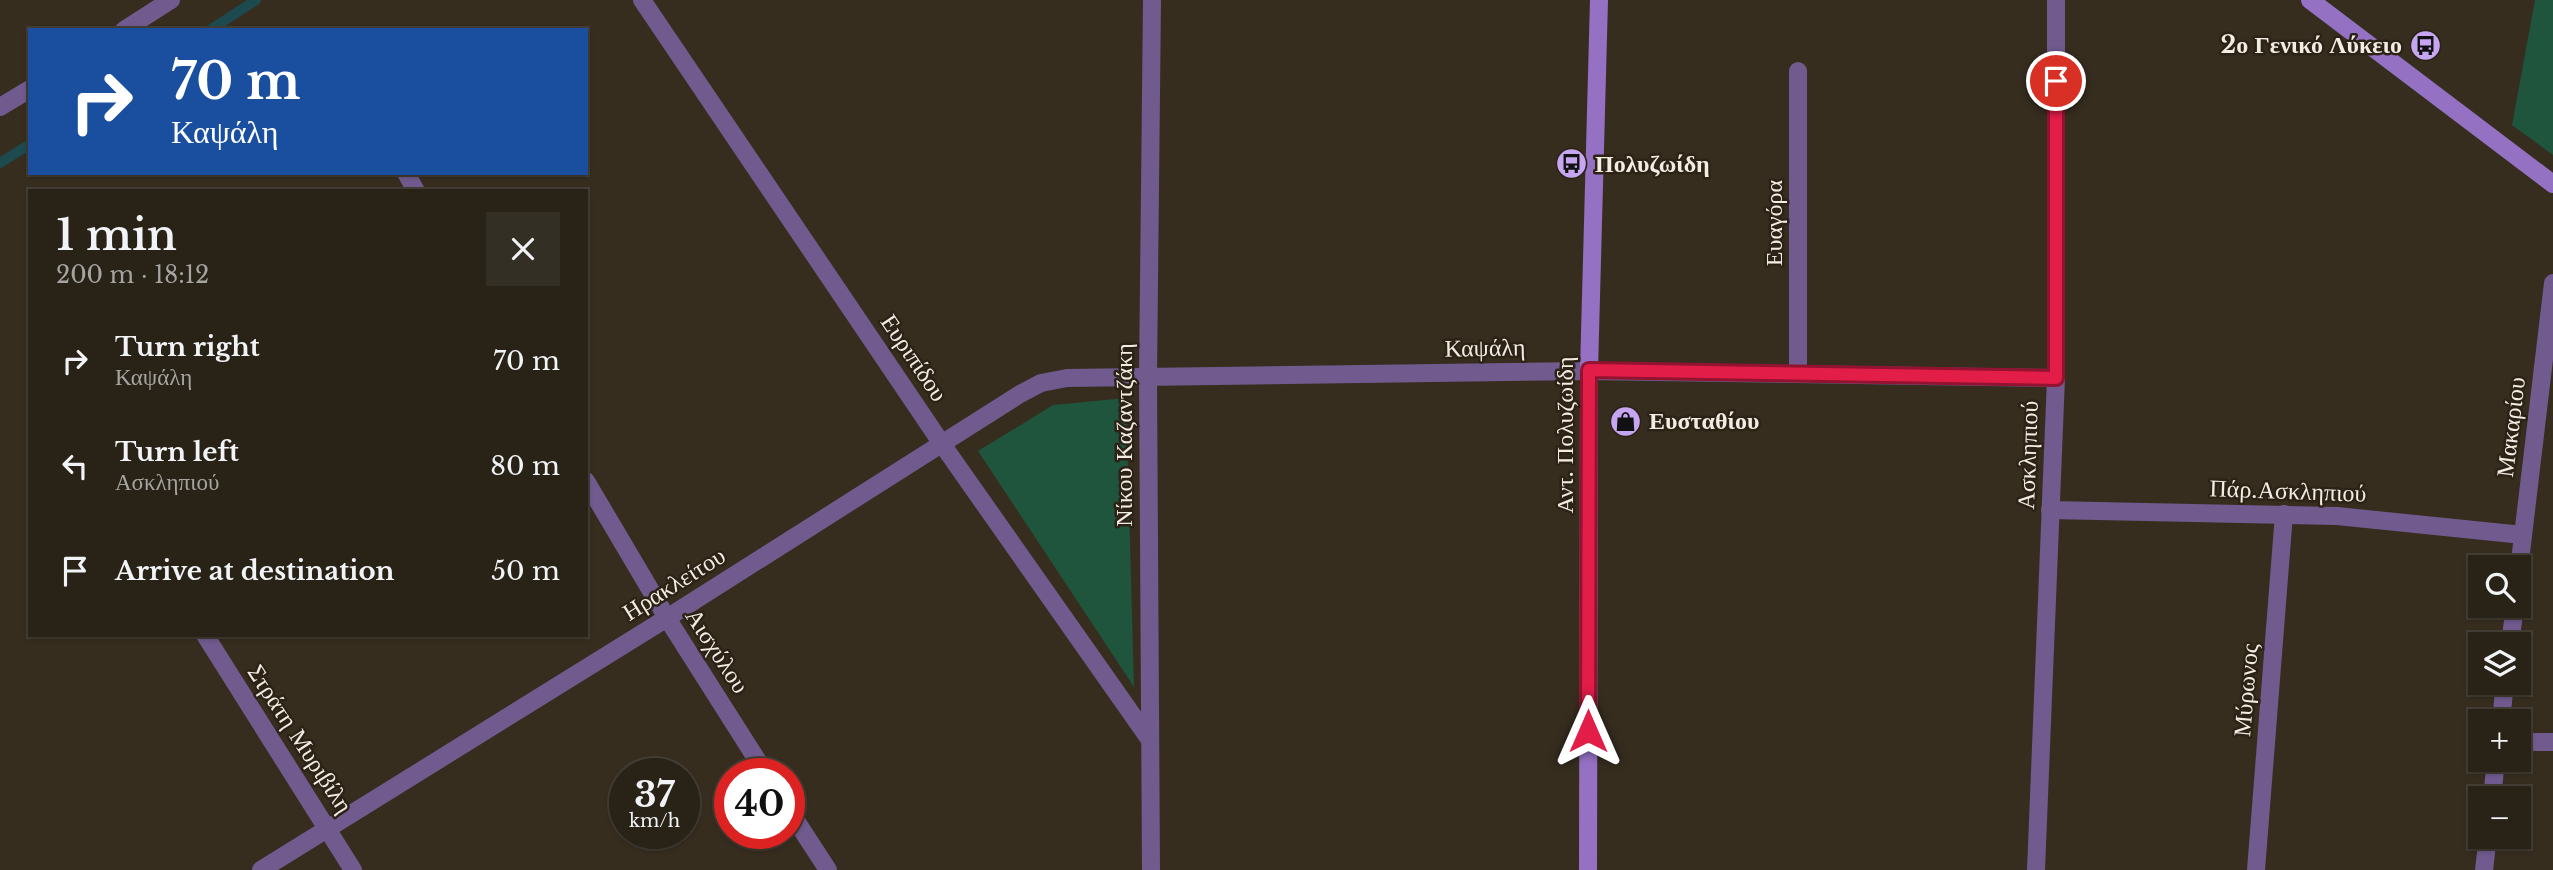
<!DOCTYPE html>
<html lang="en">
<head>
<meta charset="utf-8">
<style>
	body { margin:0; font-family:"Libre Baskerville",serif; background:#342f24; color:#f1f3f6; height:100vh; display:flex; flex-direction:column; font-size:26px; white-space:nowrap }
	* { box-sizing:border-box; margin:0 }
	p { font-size:23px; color:#a5a4a1 }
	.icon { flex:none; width:38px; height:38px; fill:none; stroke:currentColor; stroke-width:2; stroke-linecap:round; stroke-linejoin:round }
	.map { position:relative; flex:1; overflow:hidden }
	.details { position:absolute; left:28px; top:189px; width:560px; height:448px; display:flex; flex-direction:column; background:#282217; border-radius:0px; box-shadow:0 2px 5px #0004,0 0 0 2px #443f36 }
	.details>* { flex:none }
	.top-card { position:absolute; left:28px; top:28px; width:560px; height:147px; border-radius:0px; box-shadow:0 2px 5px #0004,0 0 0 2px #443f36; background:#1a4fa0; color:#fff; overflow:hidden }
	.fabs { position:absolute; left:2468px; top:555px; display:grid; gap:14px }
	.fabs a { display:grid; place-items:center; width:63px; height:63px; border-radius:0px; background:#282217; box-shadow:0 2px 5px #0004,0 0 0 2px #443f36; font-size:35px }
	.speed { position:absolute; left:609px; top:758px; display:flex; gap:14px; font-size:35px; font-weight:700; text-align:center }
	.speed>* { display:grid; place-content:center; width:91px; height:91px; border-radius:50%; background:#282217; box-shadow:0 2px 5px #0004,0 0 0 2px #443f36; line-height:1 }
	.speed small { font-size:18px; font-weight:400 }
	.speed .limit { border:10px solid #d22; background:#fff; color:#111 }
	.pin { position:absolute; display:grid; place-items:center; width:60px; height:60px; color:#fff; margin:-30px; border:4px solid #fff; border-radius:50%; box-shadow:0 2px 7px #0007 }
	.me { position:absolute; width:77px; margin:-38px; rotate:0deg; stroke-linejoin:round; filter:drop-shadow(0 0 5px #0008) }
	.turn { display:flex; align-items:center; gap:24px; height:147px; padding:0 28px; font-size:32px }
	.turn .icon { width:91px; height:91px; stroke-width:2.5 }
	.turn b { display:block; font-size:49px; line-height:60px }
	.round { display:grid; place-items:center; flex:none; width:74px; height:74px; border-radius:0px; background:#342f24 }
	.overview { display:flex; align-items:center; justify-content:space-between; height:119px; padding:0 28px }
	h1 { font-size:42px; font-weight:600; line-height:52px }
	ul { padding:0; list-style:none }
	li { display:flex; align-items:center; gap:21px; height:105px; padding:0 28px }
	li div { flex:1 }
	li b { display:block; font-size:26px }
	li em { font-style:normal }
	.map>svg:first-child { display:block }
	.green { fill:#1f543d }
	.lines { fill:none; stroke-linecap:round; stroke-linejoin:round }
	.stream { stroke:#1c4a4f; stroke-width:10 }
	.street { stroke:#705a8e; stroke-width:18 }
	.secondary { stroke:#9471c3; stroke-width:18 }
	.route-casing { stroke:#92132f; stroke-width:18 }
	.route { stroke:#e11d48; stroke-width:12 }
	.labels { text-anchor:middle; stroke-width:5; stroke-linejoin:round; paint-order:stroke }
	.poi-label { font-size:24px; font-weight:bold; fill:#f2ece3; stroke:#2c2316; text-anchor:start }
	.street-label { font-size:24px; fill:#f2ece3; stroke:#2c2316 }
</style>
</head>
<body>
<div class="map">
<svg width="2553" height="870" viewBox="0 0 2553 870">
	<rect width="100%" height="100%" fill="#362d1f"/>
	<g class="green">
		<polygon points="2535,0 2553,0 2553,155 2512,125"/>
		<polygon points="1126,398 1134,687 978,451 1053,405"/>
	</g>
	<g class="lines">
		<g class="stream">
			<polyline points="210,30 256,0"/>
			<polyline points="0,163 30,144"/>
		</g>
		<g class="street">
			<polyline points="642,0 942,444 1150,740"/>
			<polyline points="124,30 171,0"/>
			<polyline points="1798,71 1798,374"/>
			<polyline points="0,107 30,89"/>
			<polyline points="406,173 416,191"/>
			<polyline points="586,481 667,618 766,774"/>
			<polyline points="2050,510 2337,516 2523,535"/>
			<polyline points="2518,578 2553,283"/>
			<polyline points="205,635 353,870"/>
			<polyline points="2510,644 2515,606"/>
			<polyline points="2501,721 2505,682"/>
			<polyline points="2518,742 2553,742"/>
			<polyline points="2492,798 2496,760"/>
			<polyline points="789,810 828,870"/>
			<polyline points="261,870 667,618 1020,394 1041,383 1067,378 1589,371 2056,378"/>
			<polyline points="1151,870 1148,377 1152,0"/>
			<polyline points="2036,870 2056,378 2056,0"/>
			<polyline points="2256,870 2284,514"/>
			<polyline points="2484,870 2488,836"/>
		</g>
		<g class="secondary">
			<polyline points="2310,0 2553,184"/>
			<polyline points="1588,870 1589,371 1599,0"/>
		</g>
	</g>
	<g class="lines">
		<defs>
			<polyline id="route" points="1588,731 1589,370 2056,378 2056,81"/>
		</defs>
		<use href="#route" class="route-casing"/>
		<use href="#route" class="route"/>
	</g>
	<defs>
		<symbol id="bus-disc" viewBox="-11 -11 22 22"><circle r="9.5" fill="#c6a6f0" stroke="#2c2316"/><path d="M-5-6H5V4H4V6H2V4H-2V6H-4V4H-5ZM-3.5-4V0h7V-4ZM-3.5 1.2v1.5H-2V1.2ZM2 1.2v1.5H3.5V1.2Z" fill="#111"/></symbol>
		<symbol id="shop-disc" viewBox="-11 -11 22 22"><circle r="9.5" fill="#c6a6f0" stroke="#2c2316"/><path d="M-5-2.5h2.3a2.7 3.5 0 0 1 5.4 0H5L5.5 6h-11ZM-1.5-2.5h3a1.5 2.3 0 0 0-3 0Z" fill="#111"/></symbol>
	</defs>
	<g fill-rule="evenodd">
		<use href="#bus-disc" x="2408" y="28" width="35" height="35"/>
		<use href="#bus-disc" x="1554" y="146" width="35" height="35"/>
		<use href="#shop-disc" x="1608" y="404" width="35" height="35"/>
	</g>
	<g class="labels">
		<g class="poi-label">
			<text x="2402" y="53" text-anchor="end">2ο Γενικό Λύκειο</text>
			<text x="1595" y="172">Πολυζωίδη</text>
			<text x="1649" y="429">Ευσταθίου</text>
		</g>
		<g class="street-label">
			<text transform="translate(1774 223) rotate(-90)" y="8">Ευαγόρα</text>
			<text transform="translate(1485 348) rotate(-1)" y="8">Καψάλη</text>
			<text transform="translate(914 358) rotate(56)" y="8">Ευριπίδου</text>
			<text transform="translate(2511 427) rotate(-83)" y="8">Μακαρίου</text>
			<text transform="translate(1124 435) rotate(-90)" y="8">Νίκου Καζαντζάκη</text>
			<text transform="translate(1565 435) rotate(-90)" y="8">Αντ. Πολυζωίδη</text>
			<text transform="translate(2028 455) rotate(-88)" y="8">Ασκληπιού</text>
			<text transform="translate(2288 491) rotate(2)" y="8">Πάρ.Ασκληπιού</text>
			<text transform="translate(674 584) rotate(-32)" y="8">Ηρακλείτου</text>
			<text transform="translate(717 651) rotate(57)" y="8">Αισχύλου</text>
			<text transform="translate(2246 690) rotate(-85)" y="8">Μύρωνος</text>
			<text transform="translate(300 739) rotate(57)" y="8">Στράτη Μυριβίλη</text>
		</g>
	</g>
</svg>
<div class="fabs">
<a><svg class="icon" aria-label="search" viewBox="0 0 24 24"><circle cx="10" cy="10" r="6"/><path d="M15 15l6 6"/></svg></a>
<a><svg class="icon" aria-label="layers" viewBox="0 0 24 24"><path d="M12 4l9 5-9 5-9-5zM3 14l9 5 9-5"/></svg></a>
<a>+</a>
<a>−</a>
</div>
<div class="speed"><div>37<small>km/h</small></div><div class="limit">40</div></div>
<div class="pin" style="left:2056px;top:81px;background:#d93025"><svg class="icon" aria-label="arrive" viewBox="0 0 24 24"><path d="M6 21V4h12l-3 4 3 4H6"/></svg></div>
<svg class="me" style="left:1588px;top:731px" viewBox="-20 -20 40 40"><path d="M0-17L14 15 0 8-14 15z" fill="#e11d48" stroke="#fff" stroke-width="4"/></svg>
<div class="top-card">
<div class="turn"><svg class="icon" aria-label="right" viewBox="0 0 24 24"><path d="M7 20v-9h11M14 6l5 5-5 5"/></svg><div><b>70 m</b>Καψάλη</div></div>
</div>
<section class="details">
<div class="overview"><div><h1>1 min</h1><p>200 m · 18:12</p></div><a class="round"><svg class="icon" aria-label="close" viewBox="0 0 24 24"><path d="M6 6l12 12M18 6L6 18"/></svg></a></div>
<ul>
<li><svg class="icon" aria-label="right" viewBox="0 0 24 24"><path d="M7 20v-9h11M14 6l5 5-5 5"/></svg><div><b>Turn right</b><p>Καψάλη</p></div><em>70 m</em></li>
<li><svg class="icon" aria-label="left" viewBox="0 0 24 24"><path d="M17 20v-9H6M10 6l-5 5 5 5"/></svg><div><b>Turn left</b><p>Ασκληπιού</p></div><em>80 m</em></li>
<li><svg class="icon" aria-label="arrive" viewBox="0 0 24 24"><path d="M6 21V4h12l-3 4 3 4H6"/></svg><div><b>Arrive at destination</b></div><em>50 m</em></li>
</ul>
</section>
</div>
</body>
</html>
